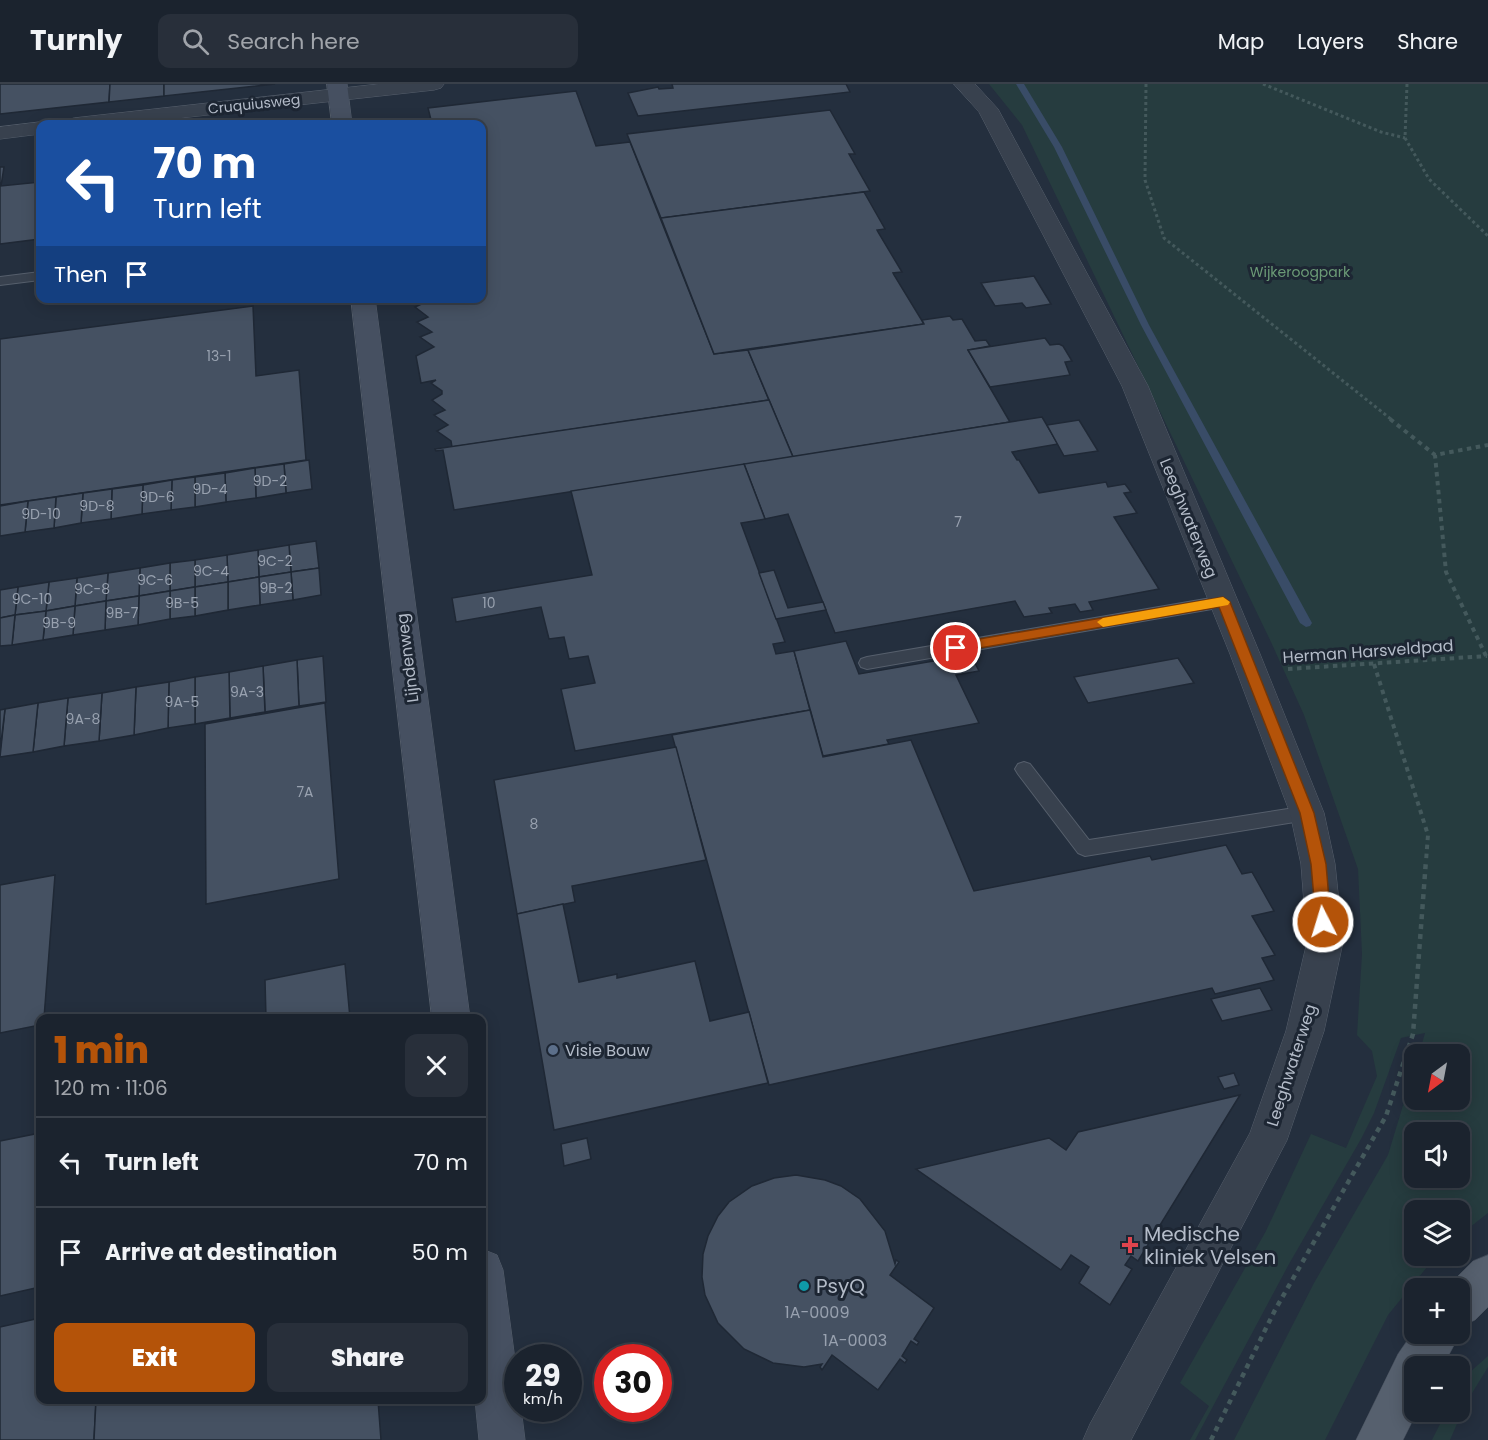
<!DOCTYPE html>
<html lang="en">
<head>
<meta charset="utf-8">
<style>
	body { margin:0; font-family:Poppins,sans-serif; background:#282f3a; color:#f1f3f6; height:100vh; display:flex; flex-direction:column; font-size:22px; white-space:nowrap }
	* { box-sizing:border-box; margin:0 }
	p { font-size:20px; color:#a0a4aa }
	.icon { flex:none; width:33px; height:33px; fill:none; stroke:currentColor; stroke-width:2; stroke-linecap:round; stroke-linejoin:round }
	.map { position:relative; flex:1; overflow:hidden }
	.panel { position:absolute; left:36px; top:930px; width:450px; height:390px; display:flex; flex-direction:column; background:#1b232e; border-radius:12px; box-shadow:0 3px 15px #0003,0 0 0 2px #39404a }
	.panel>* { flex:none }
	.banner { position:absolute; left:36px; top:36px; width:450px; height:183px; border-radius:12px; box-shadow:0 3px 15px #0003,0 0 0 2px #39404a; background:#1a4fa0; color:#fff; overflow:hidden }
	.needle { width:39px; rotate:212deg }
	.tools { position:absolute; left:1404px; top:960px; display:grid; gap:12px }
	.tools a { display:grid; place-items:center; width:66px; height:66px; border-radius:12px; background:#1b232e; box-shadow:0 3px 15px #0003,0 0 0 2px #39404a; font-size:30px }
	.speed { position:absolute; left:504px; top:1260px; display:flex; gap:12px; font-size:30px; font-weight:700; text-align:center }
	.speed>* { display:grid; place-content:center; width:78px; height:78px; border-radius:50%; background:#1b232e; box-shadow:0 3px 15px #0003,0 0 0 2px #39404a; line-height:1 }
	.speed small { font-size:15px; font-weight:400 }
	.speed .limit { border:9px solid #d22; background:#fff; color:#111 }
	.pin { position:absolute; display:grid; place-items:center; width:51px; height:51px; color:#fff; margin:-26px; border:3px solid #fff; border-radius:50%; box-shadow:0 2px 6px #0007 }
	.me { position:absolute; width:66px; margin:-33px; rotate:355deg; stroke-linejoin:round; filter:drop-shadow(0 0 4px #0008) }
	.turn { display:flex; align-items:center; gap:21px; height:126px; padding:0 18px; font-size:27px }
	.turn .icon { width:78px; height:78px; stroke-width:2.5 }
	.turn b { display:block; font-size:42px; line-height:51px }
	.then { display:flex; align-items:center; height:57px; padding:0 18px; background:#0003; gap:12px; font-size:22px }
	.round { display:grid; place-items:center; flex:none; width:63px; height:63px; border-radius:12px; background:#282f3a }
	.headline { display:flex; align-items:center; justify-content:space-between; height:102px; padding:0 18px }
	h1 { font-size:36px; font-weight:800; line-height:45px; color:#b45309 }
	.cta { display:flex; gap:12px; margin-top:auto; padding:12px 18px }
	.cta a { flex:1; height:69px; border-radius:12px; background:#b45309; color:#fff; font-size:24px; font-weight:800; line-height:69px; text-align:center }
	.cta a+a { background:#282f3a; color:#f1f3f6 }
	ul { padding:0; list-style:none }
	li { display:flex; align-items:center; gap:18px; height:90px; padding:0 18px; border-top:2px solid #39404a }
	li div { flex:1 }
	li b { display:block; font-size:22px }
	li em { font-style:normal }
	header { display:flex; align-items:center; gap:36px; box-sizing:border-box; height:84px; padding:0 30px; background:#1b232e; border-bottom:2px solid #39404a }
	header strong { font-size:28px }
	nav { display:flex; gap:33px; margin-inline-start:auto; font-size:21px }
	.search { width:420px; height:54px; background:#282f3a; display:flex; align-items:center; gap:15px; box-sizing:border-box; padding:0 21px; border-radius:12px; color:#a0a4aa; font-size:22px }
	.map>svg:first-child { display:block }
	.green { fill:#263c3f; fill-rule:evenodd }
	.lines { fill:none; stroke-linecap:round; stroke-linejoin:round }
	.stream { fill:#394c67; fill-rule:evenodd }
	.building { fill:#455162; stroke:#1f2835; stroke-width:1.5 }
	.lane-casing { stroke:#565f6c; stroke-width:2 }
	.street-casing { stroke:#565f6c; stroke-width:1 }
	.secondary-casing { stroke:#565f6c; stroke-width:1 }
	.primary-casing { stroke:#414a57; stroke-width:1 }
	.path-far2 { stroke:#44595c; stroke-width:3; stroke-dasharray:3 3; stroke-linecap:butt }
	.path-far1 { stroke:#44595c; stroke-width:4; stroke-dasharray:4.5 4.5; stroke-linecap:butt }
	.path { stroke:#44595c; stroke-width:4.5; stroke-dasharray:5 5; stroke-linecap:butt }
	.lane { fill:#38414e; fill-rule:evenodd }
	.street { fill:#38414e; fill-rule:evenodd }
	.secondary { fill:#465061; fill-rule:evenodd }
	.primary { fill:#56606e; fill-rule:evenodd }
	.route { fill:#b45309; stroke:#753606; stroke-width:1.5 }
	.slow { fill:#f59e0b }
	.service-dot { fill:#5c6f8a; stroke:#1d2633; stroke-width:2 }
	.health-dot { fill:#e0444e; stroke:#1d2633; stroke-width:2 }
	.culture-dot { fill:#0f9aa8; stroke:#1d2633; stroke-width:2 }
	.labels { text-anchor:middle; stroke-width:6; stroke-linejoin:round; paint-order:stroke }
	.far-street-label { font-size:14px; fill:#b4bcc9; stroke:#1d2633 }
	.far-park-label { font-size:14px; fill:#6b9a76; stroke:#1d2633 }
	.number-label { font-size:14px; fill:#98a1af }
	.street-label { font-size:16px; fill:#b4bcc9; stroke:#1d2633 }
	.poi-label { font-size:16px; fill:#b4bcc9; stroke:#1d2633; text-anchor:start }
	.near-number-label { font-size:16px; fill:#98a1af }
	.near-poi-label { font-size:20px; fill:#b4bcc9; stroke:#1d2633; text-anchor:start }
</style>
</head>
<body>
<header>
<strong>Turnly</strong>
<div class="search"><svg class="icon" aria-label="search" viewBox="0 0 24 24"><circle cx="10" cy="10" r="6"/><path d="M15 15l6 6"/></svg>Search here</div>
<nav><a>Map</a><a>Layers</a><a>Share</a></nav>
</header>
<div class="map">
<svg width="1488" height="1356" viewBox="0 0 1488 1356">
	<rect width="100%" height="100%" fill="#242f3e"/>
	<g class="green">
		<path d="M989 0H1488V1129L1460 1151V1126H1414V1172H1436L1388 1231 1325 1356H1234L1314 1199 1388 1071 1414 985V1016H1460V970H1419L1425 949 1401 954 1374 1029 1361 1055 1289 1180 1195 1356H1190L1209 1322 1180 1299 1266 1147 1311 1050 1346 1064 1377 992 1372 967 1357 951 1362 870 1358 785 1304 631 1271 558 1022 41ZM1414 1048H1460V1094H1414Z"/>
		<path d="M1488 1272V1283L1466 1319 1450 1356H1432L1446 1328H1460C1460 1292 1462 1296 1488 1272Z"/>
	</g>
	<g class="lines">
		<polygon class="stream" points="1016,0 1024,0 1062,63 1149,241 1312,539 1310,542 1306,543 1300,539 1141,241 1054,63"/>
	</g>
	<g class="building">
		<polygon points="0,0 110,0 109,18 0,30"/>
		<polygon points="110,0 164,0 164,12 109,18"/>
		<polygon points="164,0 275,0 164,12"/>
		<polygon points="672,0 846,0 850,8 638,32 628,9 658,3 659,5 673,4"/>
		<polygon points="576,7 596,62 630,58 714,270 748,266 769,316 452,363 451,357 437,347 448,341 434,331 445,326 432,316 442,310 442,307 431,299 436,296 421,299 416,272 434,263 420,253 432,248 417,238 428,233 415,223 426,218 421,214 482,214 482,40 432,40 428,24"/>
		<polygon points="830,26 855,70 849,70 870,107 661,134 627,50"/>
		<polygon points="0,83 4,83 1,102 40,98 40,155 0,160"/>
		<polygon points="864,108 885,145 877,146 878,148 902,188 893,189 894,191 924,240 714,270 661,134"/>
		<polygon points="1034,192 1051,220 1026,224 1022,219 995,222 981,199"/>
		<polygon points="253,222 256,292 299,286 306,376 0,421 0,255"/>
		<polygon points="950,232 953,236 962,235 975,257 986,256 990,262 968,266 1010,338 793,373 748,266 924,240 922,236"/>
		<polygon points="1045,254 1050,261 1059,260 1063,262 1072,277 1065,278 1070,291 990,303 968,266"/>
		<polygon points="769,316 793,373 454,426 443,366 436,367 435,365"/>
		<polygon points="1042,333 1058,360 1012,368 1017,376 1019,376 1039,409 1106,398 1108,403 1125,400 1131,408 1124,409 1137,429 1114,433 1159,505 1089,518 1093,526 1080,528 1075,520 1049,524 1052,529 1024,533 1015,517 835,549 788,430 765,435 744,380"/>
		<polygon points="1079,336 1098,367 1064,372 1047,341"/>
		<polygon points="309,376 312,405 286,409 284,380"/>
		<polygon points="284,380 286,409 256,414 255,384"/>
		<polygon points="744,380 765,435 741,439 785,558 773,560 776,570 794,567 810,626 575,667 561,605 595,599 588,572 569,575 564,553 549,555 541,523 456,538 452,514 592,491 571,407"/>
		<polygon points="255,384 256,414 226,418 225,389"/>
		<polygon points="225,389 226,418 195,423 195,393"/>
		<polygon points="195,393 195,423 171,426 172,396"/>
		<polygon points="172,396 171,426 142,430 143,401"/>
		<polygon points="143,401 142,430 111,435 112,405"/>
		<polygon points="112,405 111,435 81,439 83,409"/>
		<polygon points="83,409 81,439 54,444 56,413"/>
		<polygon points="56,413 54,444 25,448 28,417"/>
		<polygon points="28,417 25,448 0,452 0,422"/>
		<polygon points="316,457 319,484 291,488 289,461"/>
		<polygon points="289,461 291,488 259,493 258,466"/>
		<polygon points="258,466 259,493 228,498 227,471"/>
		<polygon points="227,471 228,498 195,503 195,476"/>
		<polygon points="195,476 195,503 170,507 170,479"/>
		<polygon points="170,479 170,507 139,512 140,484"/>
		<polygon points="140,484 139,512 106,517 108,489"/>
		<polygon points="319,484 321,511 293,516 291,488"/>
		<polygon points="774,486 788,524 823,518 826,526 776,535 759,489"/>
		<polygon points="291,488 293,516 260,521 259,493"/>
		<polygon points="108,489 106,517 75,522 77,494"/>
		<polygon points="259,493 260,521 228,526 228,498"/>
		<polygon points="77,494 75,522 46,527 49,498"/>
		<polygon points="49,498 46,527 15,531 18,503"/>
		<polygon points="228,498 228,526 195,532 195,503"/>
		<polygon points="18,503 15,531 0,534 0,506"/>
		<polygon points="195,503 195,532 170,535 170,507"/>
		<polygon points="170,507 170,535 138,541 139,512"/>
		<polygon points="139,512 138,541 105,546 106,517"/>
		<polygon points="106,517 105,546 73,551 75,522"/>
		<polygon points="75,522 73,551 43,556 46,527"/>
		<polygon points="46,527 43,556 12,561 15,531"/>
		<polygon points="15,531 12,561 0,562 0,534"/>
		<polygon points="846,557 859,590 945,575 946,578 972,573 979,587 956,591 979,639 887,656 889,660 823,672 794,567"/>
		<polygon points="323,572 326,618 299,622 297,576"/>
		<polygon points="1178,574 1194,599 1088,619 1074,593"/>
		<polygon points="297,576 299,622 265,628 263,582"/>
		<polygon points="263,582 265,628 230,634 229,588"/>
		<polygon points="229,588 230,634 195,640 195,593"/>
		<polygon points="195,593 195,640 168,644 169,598"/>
		<polygon points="169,598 168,644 134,651 136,603"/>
		<polygon points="136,603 134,651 99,657 102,609"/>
		<polygon points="102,609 99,657 64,662 68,614"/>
		<polygon points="68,614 64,662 33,668 38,619"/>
		<polygon points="38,619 33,668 0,673 5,625"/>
		<polygon points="325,619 339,795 206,820 205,640"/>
		<polygon points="5,625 0,667 0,626"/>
		<polygon points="810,626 823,673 911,656 974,807 1150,772 1152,776 1226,761 1242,790 1252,788 1274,827 1252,832 1275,871 1262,874 1274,896 1215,910 1212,904 769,1001 672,651"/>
		<polygon points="676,663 706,776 572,802 575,818 517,830 494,696"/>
		<polygon points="55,791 44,934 40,934 40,941 0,949 0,801"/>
		<polygon points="563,820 579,898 617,890 617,894 695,877 710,937 749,928 768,999 554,1046 517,830"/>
		<polygon points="345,880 350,934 266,934 265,896"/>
		<polygon points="1260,904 1272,926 1222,937 1211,915"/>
		<polygon points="1234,989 1239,1001 1224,1005 1218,993"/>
		<polygon points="1240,1011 1138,1177 1131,1172 1125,1181 1132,1185 1110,1221 1079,1199 1089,1183 1071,1171 1061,1186 916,1085 1049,1054 1066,1066 1078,1048"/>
		<polygon points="40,1049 40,1203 0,1212 0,1057"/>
		<polygon points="587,1054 591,1075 564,1082 561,1060"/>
		<polygon points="796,1091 825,1096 841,1102 860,1115 885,1147 895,1180 896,1176 899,1178 890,1191 934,1224 914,1255 919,1258 917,1261 911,1257 902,1272 907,1276 905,1279 900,1275 878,1306 832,1271 822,1286 820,1283 822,1280 804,1283 773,1279 744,1265 718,1239 705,1211 702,1193 703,1170 708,1152 718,1132 729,1118 752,1102 774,1094"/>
		<polygon points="40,1234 40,1316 96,1316 94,1356 0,1356 0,1243"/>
		<polygon points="96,1316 378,1316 381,1356 94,1356"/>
	</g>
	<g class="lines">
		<defs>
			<g id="lane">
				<polygon points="40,188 40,196 0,201 0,193"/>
				<polygon points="1223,512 1229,514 1231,518 1229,522 867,585 861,583 859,579 861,575 867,573"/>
				<polygon points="1024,678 1030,680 1089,756 1307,722 1314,724 1316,729 1314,734 1307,736 1085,772 1078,769 1018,690 1015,685 1018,680"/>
			</g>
			<g id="street">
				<polygon points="379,0 444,0 441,4 434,6 126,40 64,40 67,36 74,34"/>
				<polygon points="954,0 975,0 998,25 1148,302 1260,570 1324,729 1335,780 1343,858 1324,947 1287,1056 1131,1356 1083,1356 1090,1340 1250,1049 1286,947 1307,858 1301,780 1290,729 1230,570 1122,302 979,28"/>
				<polygon points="40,38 48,40 40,40 40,50 0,55 0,43"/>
			</g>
			<g id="secondary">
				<polygon points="327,0 347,0 352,40 332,40"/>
				<polygon points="351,214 375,214 470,934 432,934"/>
				<polygon points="482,1165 497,1171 503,1186 518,1298 518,1324 521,1324 525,1356 479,1356 475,1316 482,1316"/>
			</g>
			<g id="primary">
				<polygon points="1488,1171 1488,1223 1475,1236 1460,1243 1460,1204 1446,1204 1473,1177"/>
				<polygon points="1414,1247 1414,1250 1460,1250 1443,1282 1414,1282 1414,1328 1417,1328 1403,1356 1356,1356 1398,1270"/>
			</g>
		</defs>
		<use href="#lane" class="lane-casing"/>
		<use href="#street" class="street-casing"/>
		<use href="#secondary" class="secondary-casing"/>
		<use href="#primary" class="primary-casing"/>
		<g class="path-far2">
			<polyline points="1146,0 1145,96 1164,154 1392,336"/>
			<polyline points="1263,0 1381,48 1405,54"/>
			<polyline points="1407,0 1405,54 1429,95 1488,152"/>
		</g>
		<g class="path-far1">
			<polyline points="1390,335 1435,371"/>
			<polyline points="1486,572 1446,488 1435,371 1488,361"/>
			<polyline points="1374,580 1428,751 1426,777"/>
			<polyline points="1288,585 1487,572"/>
		</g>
		<polyline class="path" points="1211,1356 1275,1226 1386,1032 1413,950 1426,776"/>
		<use href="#lane" class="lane"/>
		<use href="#street" class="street"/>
		<use href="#secondary" class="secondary"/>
		<use href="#primary" class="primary"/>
	</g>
	<polygon class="route" points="1223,513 1230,518 1314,729 1326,780 1331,838 1329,843 1323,845 1318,843 1316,838 1311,780 1300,729 1219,523 956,568 950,564 956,559"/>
	<polygon class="slow" points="1223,513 1230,518 1228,521 1103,543 1097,538 1103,534"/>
	<circle class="service-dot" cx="553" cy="966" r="6"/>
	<path class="health-dot" d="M1127 1152h6v6h6v6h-6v6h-6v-6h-6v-6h6z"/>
	<circle class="culture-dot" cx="804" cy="1202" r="6"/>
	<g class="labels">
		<g class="far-street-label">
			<text transform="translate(254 20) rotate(-6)" y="5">Cruquiusweg</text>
		</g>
		<g class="far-park-label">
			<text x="1300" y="193">Wijkeroogpark</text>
		</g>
		<g class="number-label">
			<text x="219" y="277">13-1</text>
			<text x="270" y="402">9D-2</text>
			<text x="210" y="410">9D-4</text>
			<text x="157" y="418">9D-6</text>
			<text x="97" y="427">9D-8</text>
			<text x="41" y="435">9D-10</text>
			<text x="958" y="443">7</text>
			<text x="275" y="482">9C-2</text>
			<text x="211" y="492">9C-4</text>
			<text x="155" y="501">9C-6</text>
			<text x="276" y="509">9B-2</text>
			<text x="92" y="510">9C-8</text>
			<text x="32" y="520">9C-10</text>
			<text x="182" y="524">9B-5</text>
			<text x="489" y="524">10</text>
			<text x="122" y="534">9B-7</text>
			<text x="59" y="544">9B-9</text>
			<text x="247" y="613">9A-3</text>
			<text x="182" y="623">9A-5</text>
			<text x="83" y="640">9A-8</text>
			<text x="305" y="713">7A</text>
			<text x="534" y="745">8</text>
		</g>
		<g class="street-label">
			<text transform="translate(1189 434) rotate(68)" y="6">Leeghwaterweg</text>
			<text transform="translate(1368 567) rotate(-4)" y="6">Herman Harsveldpad</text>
			<text transform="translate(407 574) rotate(-97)" y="6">Lijndenweg</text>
			<text transform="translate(1291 981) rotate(-72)" y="6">Leeghwaterweg</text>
		</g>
		<g class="poi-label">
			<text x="565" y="972">Visie Bouw</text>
		</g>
		<g class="near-number-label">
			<text x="817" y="1234">1A-0009</text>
			<text x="855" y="1262">1A-0003</text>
		</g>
		<g class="near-poi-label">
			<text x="1144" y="1157">Medische<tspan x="1144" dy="23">kliniek Velsen</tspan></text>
			<text x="816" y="1209">PsyQ</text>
		</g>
	</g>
</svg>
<div class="tools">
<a><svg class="needle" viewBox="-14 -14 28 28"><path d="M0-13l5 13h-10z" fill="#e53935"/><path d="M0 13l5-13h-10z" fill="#a0a4aa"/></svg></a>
<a><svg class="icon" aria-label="sound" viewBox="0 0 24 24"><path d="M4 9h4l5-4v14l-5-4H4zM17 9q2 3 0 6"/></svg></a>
<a><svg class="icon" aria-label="layers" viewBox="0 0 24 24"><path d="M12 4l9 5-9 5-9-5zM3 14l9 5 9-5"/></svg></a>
<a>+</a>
<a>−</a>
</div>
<div class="speed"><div>29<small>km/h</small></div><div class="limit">30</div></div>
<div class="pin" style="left:956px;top:564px;background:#d93025"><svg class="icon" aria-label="arrive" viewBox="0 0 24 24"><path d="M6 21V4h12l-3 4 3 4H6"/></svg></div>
<svg class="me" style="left:1323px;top:838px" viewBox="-20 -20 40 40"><circle r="17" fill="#b45309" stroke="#fff" stroke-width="3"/><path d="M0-11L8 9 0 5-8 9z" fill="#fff"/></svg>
<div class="banner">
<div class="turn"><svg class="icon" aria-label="left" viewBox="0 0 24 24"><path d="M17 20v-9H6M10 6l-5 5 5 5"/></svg><div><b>70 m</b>Turn left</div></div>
<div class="then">Then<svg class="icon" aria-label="arrive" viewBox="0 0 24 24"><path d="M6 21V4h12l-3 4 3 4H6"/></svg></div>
</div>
<section class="panel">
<div class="headline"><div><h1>1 min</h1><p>120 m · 11:06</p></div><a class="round"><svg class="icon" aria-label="close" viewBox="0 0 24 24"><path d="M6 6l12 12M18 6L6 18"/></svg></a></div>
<ul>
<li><svg class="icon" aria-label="left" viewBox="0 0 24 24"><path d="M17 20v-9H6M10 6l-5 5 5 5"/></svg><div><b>Turn left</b></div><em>70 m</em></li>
<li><svg class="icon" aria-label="arrive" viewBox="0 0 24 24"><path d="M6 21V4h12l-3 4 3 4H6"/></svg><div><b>Arrive at destination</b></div><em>50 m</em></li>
</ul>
<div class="cta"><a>Exit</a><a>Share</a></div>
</section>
</div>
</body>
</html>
